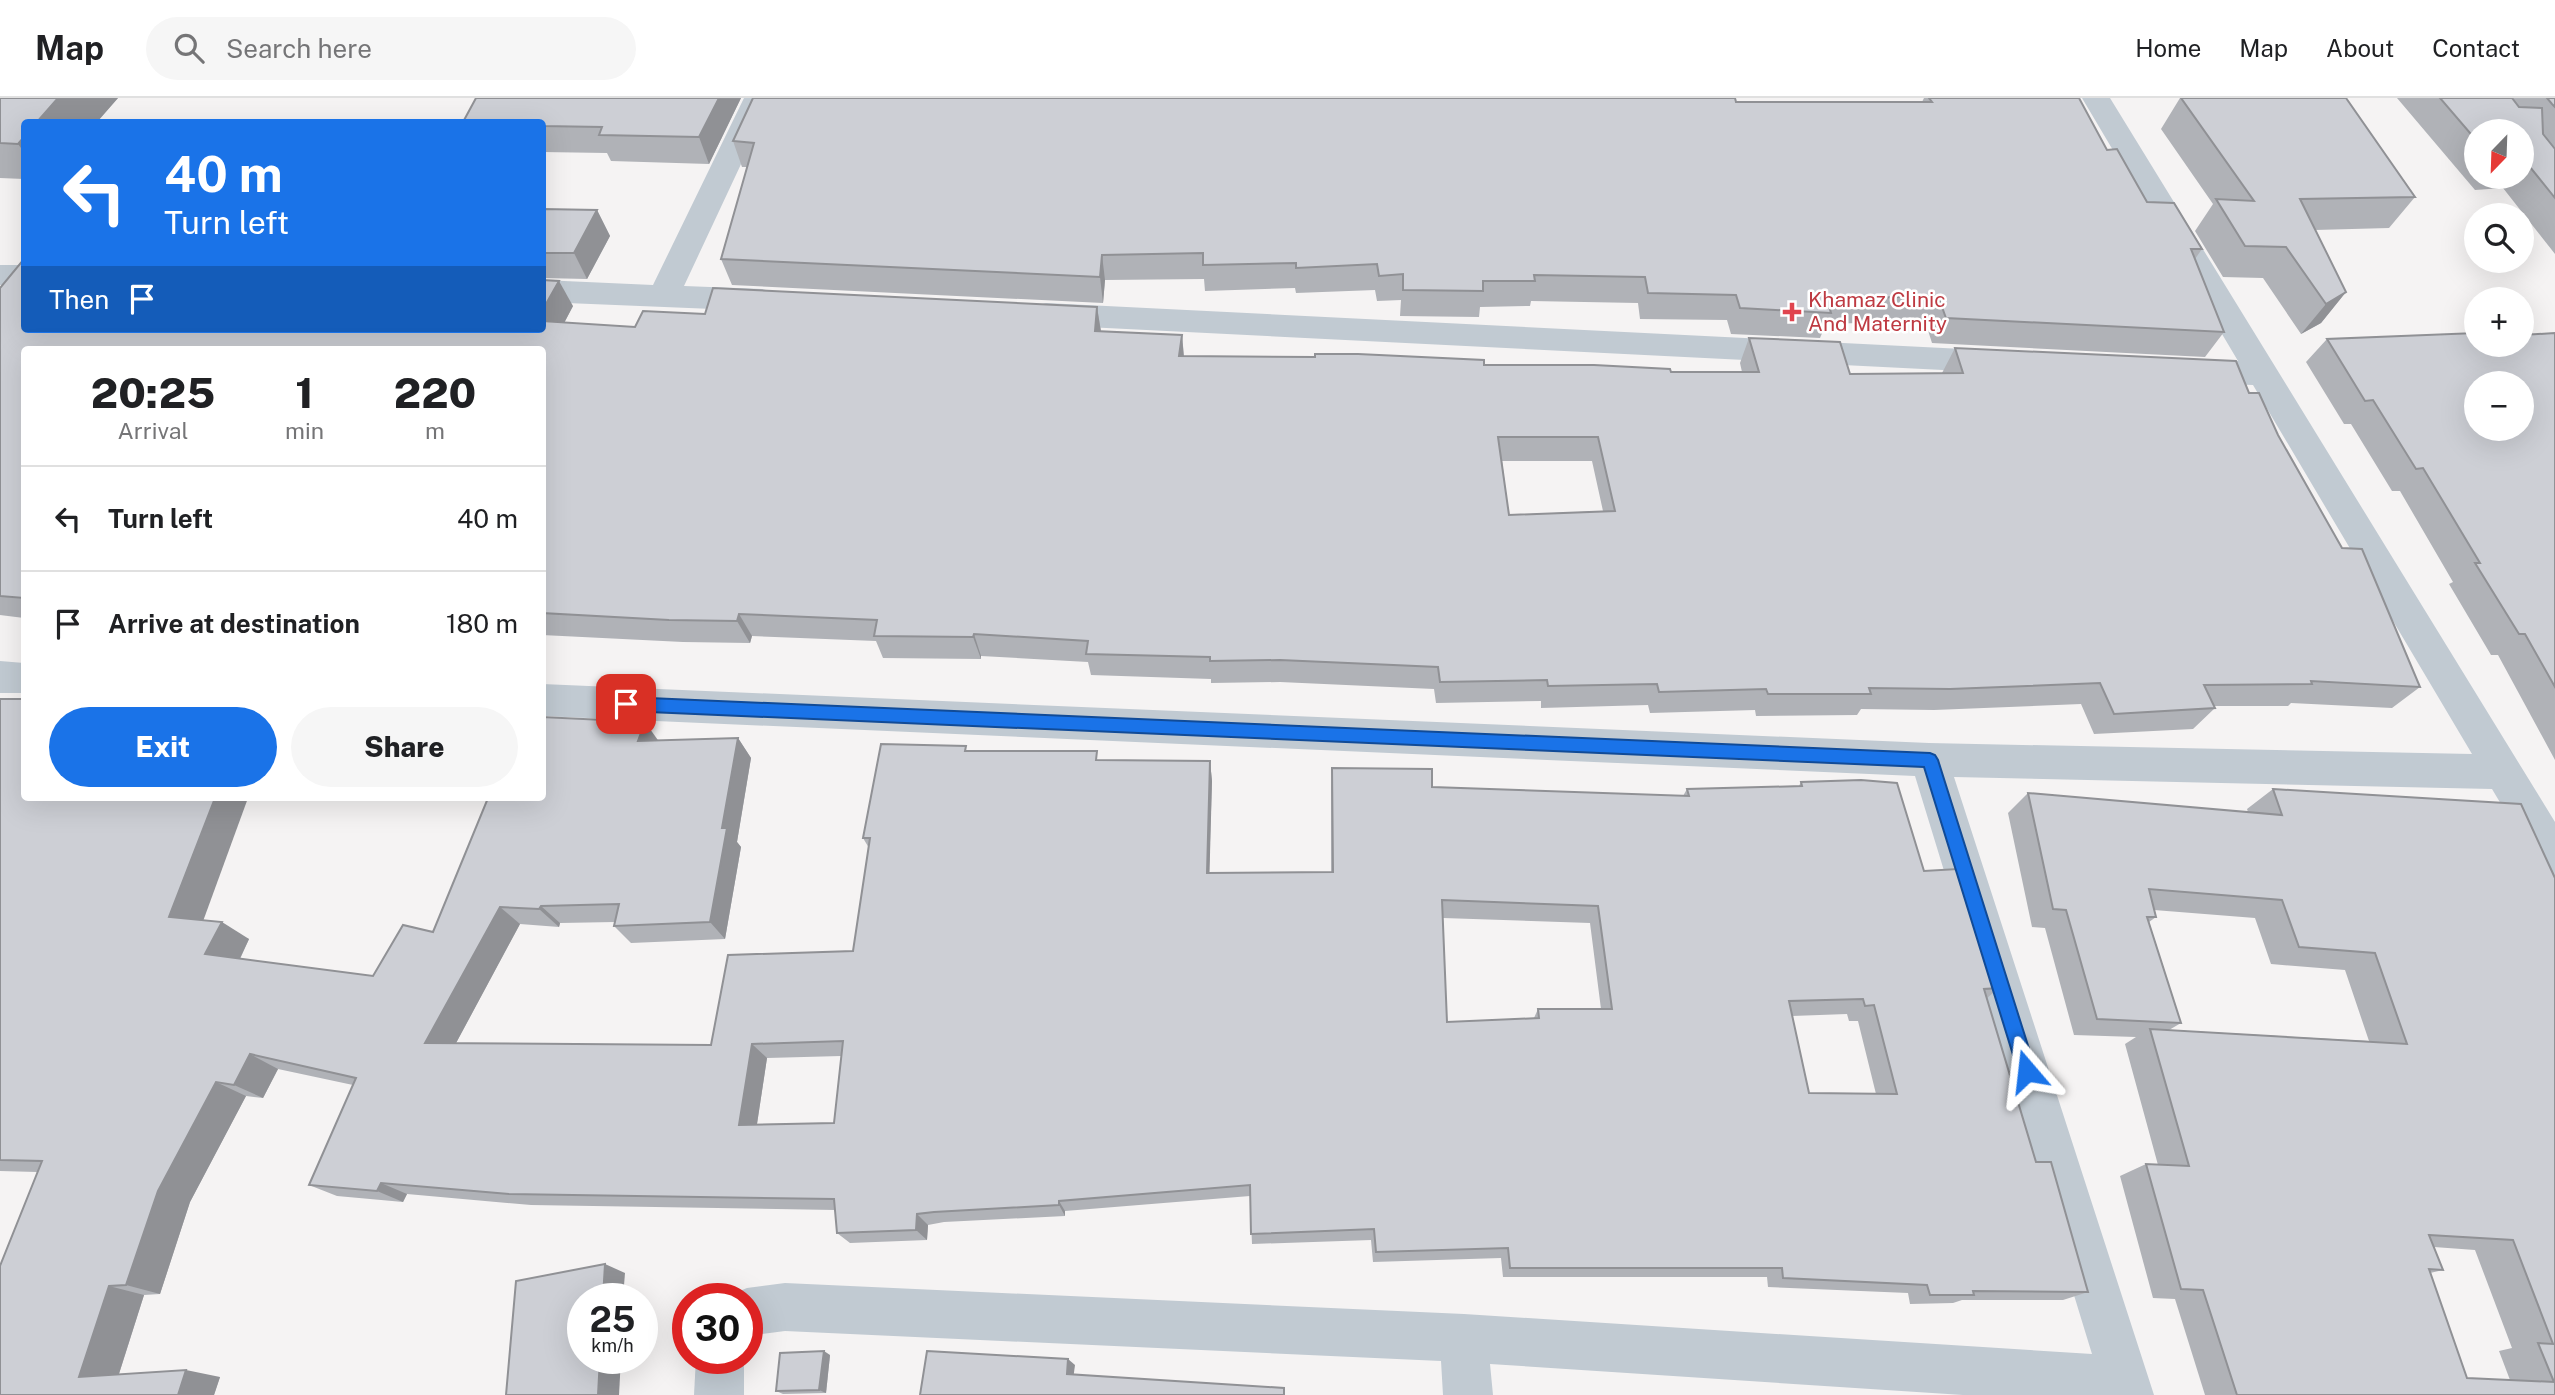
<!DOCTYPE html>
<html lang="en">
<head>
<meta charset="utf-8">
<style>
	body { margin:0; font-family:"Public Sans",sans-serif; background:#f6f6f6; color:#202124; height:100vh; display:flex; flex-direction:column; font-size:26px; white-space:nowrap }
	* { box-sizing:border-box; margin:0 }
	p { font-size:23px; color:#757577 }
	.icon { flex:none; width:38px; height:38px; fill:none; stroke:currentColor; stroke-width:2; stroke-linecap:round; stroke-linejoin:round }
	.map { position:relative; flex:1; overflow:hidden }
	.panel { position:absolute; left:21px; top:248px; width:525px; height:455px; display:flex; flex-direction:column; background:#fff; border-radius:7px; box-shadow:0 7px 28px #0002 }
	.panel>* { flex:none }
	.guide { position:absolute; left:21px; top:21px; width:525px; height:214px; border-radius:7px; box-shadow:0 7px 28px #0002; background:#1a73e8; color:#fff; overflow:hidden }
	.needle { width:46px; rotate:203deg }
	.controls { position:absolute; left:2464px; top:21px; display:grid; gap:14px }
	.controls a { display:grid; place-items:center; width:70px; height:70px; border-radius:50%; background:#fff; box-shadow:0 7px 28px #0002; font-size:35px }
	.speed { position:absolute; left:567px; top:1185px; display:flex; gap:14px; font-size:35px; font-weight:700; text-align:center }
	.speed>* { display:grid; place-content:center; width:91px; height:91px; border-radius:50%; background:#fff; box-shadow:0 7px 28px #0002; line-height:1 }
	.speed small { font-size:18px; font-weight:400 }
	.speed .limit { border:10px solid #d22; background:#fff; color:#111 }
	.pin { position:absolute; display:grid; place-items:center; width:60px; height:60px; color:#fff; margin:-30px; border-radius:14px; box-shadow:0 4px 10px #0006 }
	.me { position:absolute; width:77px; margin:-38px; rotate:343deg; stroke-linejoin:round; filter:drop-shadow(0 0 5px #0008) }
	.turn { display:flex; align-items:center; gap:24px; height:147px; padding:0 28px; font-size:32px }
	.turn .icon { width:91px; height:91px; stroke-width:2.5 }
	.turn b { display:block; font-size:49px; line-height:60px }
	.then { display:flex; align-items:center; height:66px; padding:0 28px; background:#0003; gap:14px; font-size:26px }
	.eta { display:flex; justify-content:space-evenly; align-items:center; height:119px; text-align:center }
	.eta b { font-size:42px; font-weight:800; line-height:49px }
	.action { display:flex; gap:14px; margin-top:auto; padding:14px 28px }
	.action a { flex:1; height:80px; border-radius:42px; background:#1a73e8; color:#fff; font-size:28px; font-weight:800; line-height:80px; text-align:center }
	.action a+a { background:#f6f6f6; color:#202124 }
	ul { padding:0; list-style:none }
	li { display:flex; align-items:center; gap:21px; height:105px; padding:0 28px; border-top:2px solid #e0e0e0 }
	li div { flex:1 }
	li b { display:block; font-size:26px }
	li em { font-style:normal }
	header { display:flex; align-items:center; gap:42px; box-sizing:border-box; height:98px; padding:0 35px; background:#fff; border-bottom:2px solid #e0e0e0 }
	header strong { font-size:33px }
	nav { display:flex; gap:38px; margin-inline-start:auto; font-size:24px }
	.search { width:490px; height:63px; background:#f6f6f6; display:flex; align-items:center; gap:18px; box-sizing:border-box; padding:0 24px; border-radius:38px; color:#757577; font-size:26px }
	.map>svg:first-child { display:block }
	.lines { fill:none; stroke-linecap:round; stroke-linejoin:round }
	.street { fill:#c1cad2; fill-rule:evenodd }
	.wall { fill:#b0b2b7; fill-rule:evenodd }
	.shaded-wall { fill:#909195 }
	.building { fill:#cdcfd5; stroke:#909195; stroke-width:2; fill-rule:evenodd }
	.route { fill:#1a73e8; stroke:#114b97; stroke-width:2 }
	.health-dot { fill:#e0444e; stroke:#fff; stroke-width:2.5 }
	.labels { text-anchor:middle; stroke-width:5; stroke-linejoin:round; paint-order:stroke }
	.health-label { font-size:21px; fill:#be3a42; stroke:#fff; text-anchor:start }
</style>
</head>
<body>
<header>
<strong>Map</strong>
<div class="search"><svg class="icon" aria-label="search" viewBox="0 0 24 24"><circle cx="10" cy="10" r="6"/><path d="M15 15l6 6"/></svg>Search here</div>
<nav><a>Home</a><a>Map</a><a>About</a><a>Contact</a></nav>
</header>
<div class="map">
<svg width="2555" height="1297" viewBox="0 0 2555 1297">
	<rect width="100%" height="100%" fill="#f5f3f3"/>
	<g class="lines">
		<g class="street">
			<polygon points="744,0 772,0 684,188 762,191 773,194 778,202 773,210 762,213 542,204 542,182 653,187"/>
			<polygon points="2082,0 2110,0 2555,724 2555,778 2541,773 2492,691 1954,679 2154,1297 1963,1297 1490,1266 1493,1297 1443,1297 1441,1263 785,1233 747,1238 747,1200 729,1200 730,1197 747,1190 785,1185 1464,1216 2092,1256 1915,678 542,618 542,586 1929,645 2472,656 2253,287 2189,285 2178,281 2173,273 2178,265 2189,261 2238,263"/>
			<rect x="0" y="167" width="24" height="20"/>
			<polygon points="1046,205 2003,253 2014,256 2019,264 2014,272 2003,275 1046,227 1035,224 1030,216 1035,208"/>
			<polygon points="0,563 24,565 24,595 0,595"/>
			<polygon points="696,1260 744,1260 744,1297 694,1297"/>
		</g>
	</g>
	<g class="wall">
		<polygon points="0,0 118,0 97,24 24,24 24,81 0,80"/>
		<polygon points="476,0 741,0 709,66 611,63 607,55 542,54 542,24"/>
		<polygon points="1924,0 2079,0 2107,52 2147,104 2202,151 2195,161 2224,234 2205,259 1932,245 1925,223 1826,226 1820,240 1731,236 1727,222 1640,221 1638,205 1531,203 1530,208 1480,209 1479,219 1400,218 1401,202 1377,203 1375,192 1296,195 1295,190 1205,193 1204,181 1105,182 1103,205 732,187 721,161 747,69 742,69 733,43 1736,4 1922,4"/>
		<polygon points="2180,0 2346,0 2415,99 2389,130 2315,132 2346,194 2321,225 2301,236 2263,180 2223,179 2195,133 2213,106 2161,31"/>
		<path d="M2397 0H2555V156L2503 90 2475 92ZM2476 33H2522V79H2476Z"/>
		<polygon points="542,111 597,112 610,138 587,181 542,180"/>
		<path d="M0 190 573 208 564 225 635 229 705 216 1097 209 1101 233 1182 237 1184 258 1484 267 1671 274H1742L1740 265 1749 240 1850 276 1942 275 1955 250 2249 295 2278 337 2420 589 2392 610 2291 605 2288 608H2214L2215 610 2193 631 2094 636 2081 606 1934 612 1861 611 1857 617 1756 618 1755 612 1650 615 1648 607 1541 610V603L1436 605 1434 591 1280 584 1211 585V581L1091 577 1088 564 981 558V561L883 560 876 543 752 538 750 545 683 544 542 537V252H24V520L0 517ZM1502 363H1592L1603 413 1509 417Z"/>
		<polygon points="2555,235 2555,662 2498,557 2491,557 2449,486 2453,484 2400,393 2392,393 2351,326 2344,326 2306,264 2327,241 2476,247"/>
		<path d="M0 601 203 823 249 841 240 861 373 878 433 834 659 643 738 640 751 660 737 744 741 749 725 841 631 845 614 828 615 824 560 825 559 829 520 826 456 945 711 947 853 853 869 750 863 740 968 653 1099 662 1210 663 1212 683 1209 775 1331 774V689L1332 670 1432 689 1683 698 1687 691 1799 688 1801 684 1924 773 1999 890 1987 900 2036 1064 2088 1194 2063 1202H1962L1953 1205 1910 1206 1908 1195 1768 1189 1767 1179H1503L1501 1160 1373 1164 1371 1142 1252 1146 1250 1098 1065 1113V1118L944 1124 928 1127 927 1142 850 1145 837 1135 835 1112 531 1107 407 1096 403 1104 337 1098 309 1087 353 987 278 971 263 1000 246 998 190 1104 160 1196 144 1197 119 1276 220 1279 214 1297H0L37 1074 0 1073ZM1443 820 1590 825 1601 911H1538L1534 920 1447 924ZM1847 916 1849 923H1858L1876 996 1809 995 1792 918ZM841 958 834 1025 757 1026 767 960Z"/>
		<path d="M2273 691 2521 706 2555 1297H2205L2175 1201 2153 1200 2120 1078 2146 1066 2158 1067 2125 946 2136 939 2074 937 2045 830 2032 829 2008 715 2028 695 2248 714 2247 711ZM2154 812 2255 820 2271 866 2345 872 2369 943 2169 932 2181 925 2149 824 2156 819ZM2434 1149 2475 1152 2512 1250 2499 1253 2510 1282 2467 1280 2430 1175 2443 1172Z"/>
		<polygon points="830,1257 826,1295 783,1296 776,1293"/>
	</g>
	<g class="shaded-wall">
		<polygon points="58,0 118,0 97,24 37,24"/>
		<polygon points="719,0 741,0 709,66 699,39"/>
		<polygon points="24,39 24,54 18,46"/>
		<polygon points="597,112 610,138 587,181 574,155"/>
		<polygon points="1102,157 1105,182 1103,205 1100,179"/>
		<polygon points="559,183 573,208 552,248 542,231 542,213"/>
		<polygon points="2346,194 2321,225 2301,236 2326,206"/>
		<polygon points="1097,209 1101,234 1095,233"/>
		<polygon points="1182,237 1184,262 1179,258"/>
		<polygon points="739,516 752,538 750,545 737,523"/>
		<polygon points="974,536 981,558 981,561 973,539"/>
		<polygon points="645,624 660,645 638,643"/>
		<polygon points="738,640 751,660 737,744 741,749 725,841 710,824 722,730"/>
		<polygon points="1210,663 1212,683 1209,793 1207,775"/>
		<polygon points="215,700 248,700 198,837 169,819"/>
		<polygon points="541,808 560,825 559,829 539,811"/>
		<polygon points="500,809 520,826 448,960 425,945"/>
		<polygon points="222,824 249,841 234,873 205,856"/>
		<polygon points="752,946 767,960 755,1039 739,1027"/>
		<polygon points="250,956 278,971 263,1000 234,987"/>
		<polygon points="216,984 246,998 190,1104 160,1196 126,1187 158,1093"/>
		<polygon points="381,1085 407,1096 403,1104 377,1093"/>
		<polygon points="1059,1103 1065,1113 1065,1118 1059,1107"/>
		<polygon points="917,1116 928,1127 927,1142 916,1132"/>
		<polygon points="605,1166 625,1175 623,1200 603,1200"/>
		<polygon points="109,1188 144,1197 116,1285 79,1279"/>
		<polygon points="824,1253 830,1257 826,1295 819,1292"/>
		<polygon points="600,1260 621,1260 619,1297 598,1297"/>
		<polygon points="1068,1261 1075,1267 1073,1282 1067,1276"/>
		<polygon points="186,1272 220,1279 214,1297 178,1297"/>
	</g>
	<g class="building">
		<polygon points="0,0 58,0 37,24 24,24 24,39 18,46 0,45"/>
		<polygon points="476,0 719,0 699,39 599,37 602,29 542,28 542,24 463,24"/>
		<polygon points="753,0 1735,0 1736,4 1932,4 1929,0 2079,0 2107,52 2117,51 2147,104 2174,105 2202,151 2191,151 2224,234 1946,220 1938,198 1827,201 1831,215 1740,210 1736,197 1648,195 1645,179 1534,177 1535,183 1483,183 1483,193 1403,192 1403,176 1379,178 1377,166 1296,170 1296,165 1203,167 1203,155 1102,157 1100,179 721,161 754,45 733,43"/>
		<polygon points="2181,0 2346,0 2415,99 2300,101 2346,194 2326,206 2286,149 2245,148 2216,101 2254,103"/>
		<polygon points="2440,0 2512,0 2519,9 2542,10 2543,36 2555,51 2555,100 2526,64 2522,64 2522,33 2476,33 2476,42"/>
		<polygon points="2547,0 2555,0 2555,9 2552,6"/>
		<polygon points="284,22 385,22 430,24 282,24"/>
		<polygon points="542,111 597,112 574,155 542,155"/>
		<path d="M24 161V231H542V223L635 229 643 213 705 216 713 190 1097 209 1095 233 1182 237 1179 258 1315 259V256H1358L1484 262V267H1594L1670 271 1671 274H1759L1749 240 1840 244 1850 276 1963 275 1955 250 2236 263 2249 295H2259L2278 337 2342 450 2362 451 2420 589 2311 583 2312 586 2204 587 2215 610 2114 616 2100 585 1950 591 1869 590 1871 596H1768L1766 591 1659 594 1657 586 1548 588 1547 582 1440 584 1438 569 1280 562 1210 563V559L1086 556 1088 543 974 536 973 539 874 538 877 522 739 516 737 523 669 522 542 515V252H24V500L0 498V190ZM1498 339H1598L1615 413 1509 417Z"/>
		<polygon points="542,182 559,183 542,213"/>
		<path d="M2476 235V247H2522V237L2555 235V589L2525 536H2519L2475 465H2480L2423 370 2416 371 2373 302 2365 303 2327 241ZM2476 285H2522V331H2476Z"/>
		<path d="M0 601H24V700H215L169 819 222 824 205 856 373 878 403 827 433 834 488 700H542V619L645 624 638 643 738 640 722 730H727L710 824 614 828 619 806 541 808 539 811 500 809 425 945 711 947 728 857 853 853 870 740H863L881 646 966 648 965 653H1097L1096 662 1210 663 1207 775 1333 774 1332 670 1432 671V689L1689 698 1687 691 1802 688 1801 684 1861 682 1897 685 1924 773 1958 771 1999 890 1984 891 2036 1064H2051L2088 1194 1973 1193 1974 1197H1930L1927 1187 1783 1180 1782 1170H1510L1508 1150 1376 1154 1374 1131 1251 1136 1250 1087 1059 1103V1107L934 1114 917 1116 916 1132 837 1135 834 1101 509 1096 381 1085 377 1093 309 1087 356 980 250 956 234 987 216 984 158 1093 126 1187 109 1188 79 1279 186 1272 178 1297H0V1168L42 1063 0 1062ZM1442 802 1598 808 1612 911H1538L1539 920 1447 924ZM1863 901 1865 908 1874 907 1897 996 1809 995 1789 903ZM843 943 834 1025 739 1027 752 946Z"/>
		<path d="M2273 691 2521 706 2555 780V1297H2237L2203 1192 2181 1191 2146 1066 2189 1068 2150 931 2407 946 2375 855 2299 849 2282 802 2149 791 2156 819H2147L2181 925 2097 921 2066 812 2053 811 2028 695 2282 717ZM2429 1137 2513 1142 2553 1246 2538 1245 2554 1284 2467 1280 2429 1171 2443 1172Z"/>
		<polygon points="605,1166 603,1200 583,1200 583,1260 600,1260 598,1297 506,1297 516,1183"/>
		<polygon points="824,1253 819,1292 776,1293 780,1255"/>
		<polygon points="927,1253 1068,1261 1067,1276 1284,1290 1284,1297 920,1297"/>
	</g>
	<polygon class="route" points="626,599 1930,655 1935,657 1938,662 2036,973 2033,979 2027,982 2020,979 2018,973 1924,669 626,613 618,606"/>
	<path class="health-dot" d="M1788.5 203.5h7v7h7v7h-7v7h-7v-7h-7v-7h7z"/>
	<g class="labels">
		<g class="health-label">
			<text x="1808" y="209">Khamaz Clinic<tspan x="1808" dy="24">And Maternity</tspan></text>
		</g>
	</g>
</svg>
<div class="controls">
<a><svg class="needle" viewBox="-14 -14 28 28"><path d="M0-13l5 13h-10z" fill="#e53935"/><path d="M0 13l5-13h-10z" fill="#757577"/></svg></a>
<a><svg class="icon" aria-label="search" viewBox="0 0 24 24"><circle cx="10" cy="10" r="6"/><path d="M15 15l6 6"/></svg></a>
<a>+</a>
<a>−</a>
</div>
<div class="speed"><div>25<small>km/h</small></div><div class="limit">30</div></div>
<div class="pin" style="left:626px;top:606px;background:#d93025"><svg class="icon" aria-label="arrive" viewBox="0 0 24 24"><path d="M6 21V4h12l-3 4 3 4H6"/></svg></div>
<svg class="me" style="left:2027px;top:973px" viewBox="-20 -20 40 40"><path d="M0-17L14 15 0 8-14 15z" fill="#1a73e8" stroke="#fff" stroke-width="4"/></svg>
<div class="guide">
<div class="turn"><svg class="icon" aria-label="left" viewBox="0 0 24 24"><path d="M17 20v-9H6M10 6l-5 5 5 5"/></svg><div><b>40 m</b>Turn left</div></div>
<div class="then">Then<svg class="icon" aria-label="arrive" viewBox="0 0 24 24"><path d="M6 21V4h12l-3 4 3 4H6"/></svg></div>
</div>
<section class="panel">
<div class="eta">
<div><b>20:25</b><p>Arrival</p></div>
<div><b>1</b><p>min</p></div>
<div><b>220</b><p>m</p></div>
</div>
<ul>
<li><svg class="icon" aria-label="left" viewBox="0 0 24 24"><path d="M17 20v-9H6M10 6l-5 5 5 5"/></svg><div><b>Turn left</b></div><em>40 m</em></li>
<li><svg class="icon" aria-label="arrive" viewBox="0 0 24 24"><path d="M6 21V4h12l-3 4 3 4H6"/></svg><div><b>Arrive at destination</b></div><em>180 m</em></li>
</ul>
<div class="action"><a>Exit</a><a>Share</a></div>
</section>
</div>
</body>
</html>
